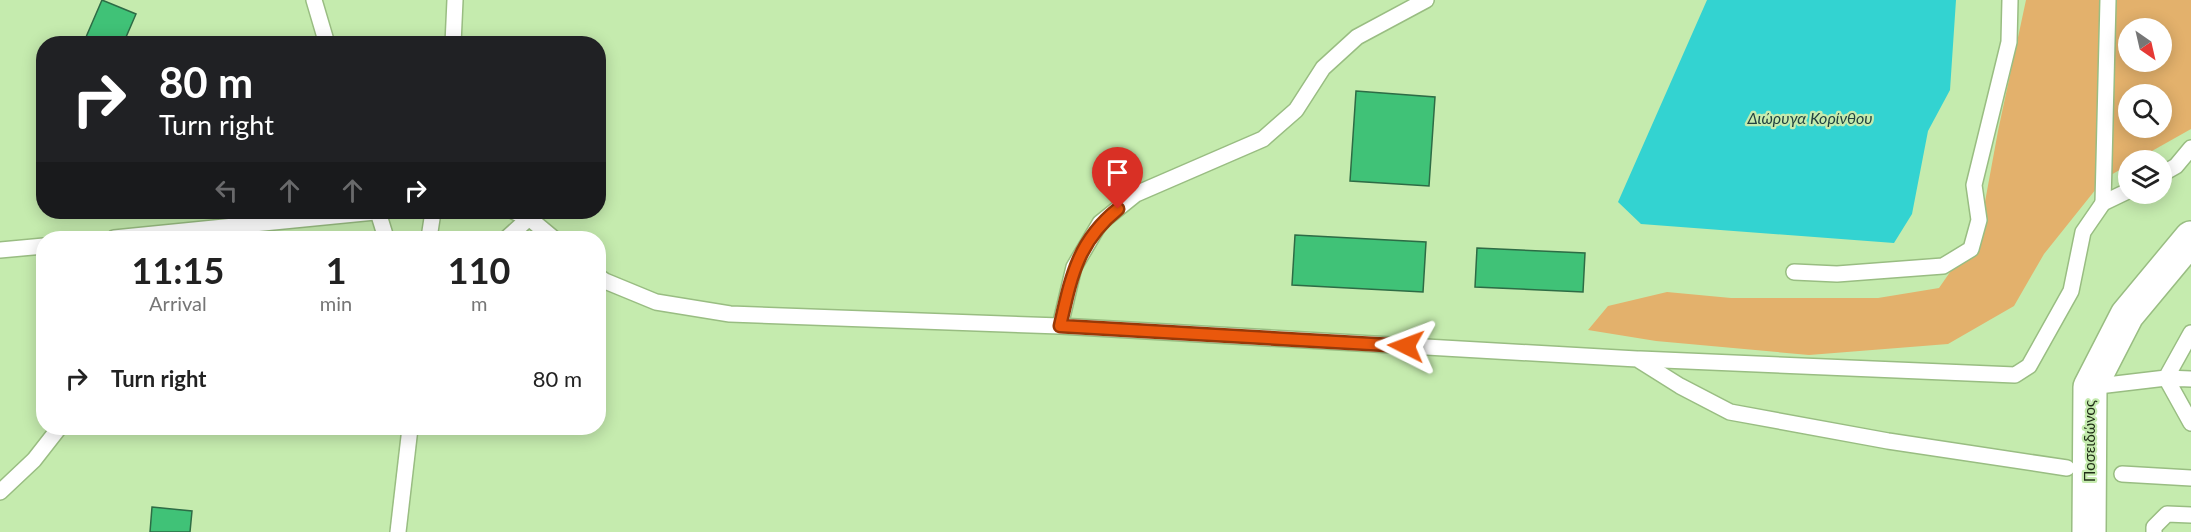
<!DOCTYPE html>
<html lang="en">
<head>
<meta charset="utf-8">
<style>
	body { margin:0; font-family:Lato,sans-serif; background:#f6f6f6; color:#222; height:100vh; display:flex; flex-direction:column; font-size:22px; white-space:nowrap }
	* { box-sizing:border-box; margin:0 }
	p { font-size:20px; color:#767676 }
	.icon { flex:none; width:33px; height:33px; fill:none; stroke:currentColor; stroke-width:2; stroke-linecap:round; stroke-linejoin:round }
	.map { position:relative; flex:1; overflow:hidden }
	.panel { position:absolute; left:36px; top:231px; width:570px; height:204px; display:flex; flex-direction:column; background:#fff; border-radius:24px; box-shadow:0 3px 15px #0003 }
	.panel>* { flex:none }
	.guide { position:absolute; left:36px; top:36px; width:570px; height:183px; border-radius:24px; box-shadow:0 3px 15px #0003; background:#202124; color:#fff; overflow:hidden }
	.needle { width:39px; rotate:146deg }
	.fabs { position:absolute; left:2118px; top:18px; display:grid; gap:12px }
	.fabs a { display:grid; place-items:center; width:54px; height:54px; border-radius:50%; background:#fff; box-shadow:0 3px 15px #0003; font-size:30px }
	.pin { position:absolute; display:grid; place-items:center; width:51px; height:51px; color:#fff; margin:-62px -26px; border-radius:50% 50% 50% 0; rotate:-45deg; box-shadow:0 0 6px #0007 }
	.pin .icon { rotate:45deg }
	.me { position:absolute; width:66px; margin:-33px; rotate:273deg; stroke-linejoin:round; filter:drop-shadow(0 0 4px #0008) }
	.turn { display:flex; align-items:center; gap:21px; height:126px; padding:0 24px; font-size:27px }
	.turn .icon { width:78px; height:78px; stroke-width:2.5 }
	.turn b { display:block; font-size:42px; line-height:51px }
	.lanes { display:flex; align-items:center; height:57px; padding:0 24px; background:#0003; justify-content:center; gap:30px; direction:ltr }
	.lanes .off { opacity:.35 }
	.eta { display:flex; justify-content:space-evenly; align-items:center; height:102px; text-align:center }
	.eta b { font-size:36px; font-weight:700; line-height:42px }
	ul { padding:0; list-style:none }
	li { display:flex; align-items:center; gap:18px; height:90px; padding:0 24px }
	li div { flex:1 }
	li b { display:block; font-size:22px }
	li em { font-style:normal }
	.map>svg:first-child { display:block }
	.green { fill:#e3b16c; fill-rule:evenodd }
	.water { fill:#33d3d1 }
	.building { fill:#40c277; stroke:#2d6c45; stroke-width:1.5 }
	.lines { fill:none; stroke-linecap:round; stroke-linejoin:round }
	.lane-casing { stroke:#99bd82; stroke-width:18 }
	.secondary-casing { stroke:#99bd82; stroke-width:36 }
	.lane { stroke:#fff; stroke-width:15 }
	.secondary { stroke:#fff; stroke-width:33 }
	.route-casing { stroke:#983908; stroke-width:15 }
	.route { stroke:#ea580c; stroke-width:10 }
	.labels { text-anchor:middle; stroke-width:4.5; stroke-linejoin:round; paint-order:stroke }
	.street-label { font-size:15px; fill:#1f2d16; stroke:#c5ebae }
	.water-label { font-size:16px; font-style:italic; fill:#224241; stroke:#c5ebae }
</style>
</head>
<body>
<div class="map">
<svg width="2191" height="532" viewBox="0 0 2191 532">
	<rect width="100%" height="100%" fill="#c5ebae"/>
	<path class="green" d="M2026 0H2191V129L2136 160H2128V165L2104 179 2044 254 2014 306 1948 344 1809 355 1656 341 1588 330 1608 306 1667 292 1731 298H1878L1939 288 1980 229 1998 131ZM2128 28H2162V62H2128ZM2128 94H2162V128H2128Z"/>
	<polygon class="water" points="1707,0 1956,0 1950,90 1928,131 1912,214 1894,243 1641,224 1618,202"/>
	<g class="building">
		<polygon points="102,0 136,14 123,44 83,44"/>
		<polygon points="1356,91 1435,97 1429,186 1350,181"/>
		<polygon points="1295,235 1426,242 1423,292 1292,285"/>
		<polygon points="1477,248 1585,253 1583,292 1475,287"/>
		<polygon points="152,507 192,511 190,532 150,532"/>
	</g>
	<g class="lines">
		<defs>
			<g id="lane">
				<polyline points="314,0 327,44"/>
				<polyline points="453,44 455,0"/>
				<polyline points="2162,174 2176,166 2191,148"/>
				<polyline points="2103,203 2108,0"/>
				<polyline points="378,212 386,238"/>
				<polyline points="515,212 529,218 553,238"/>
				<polyline points="225,231 252,238"/>
				<polyline points="114,238 375,212"/>
				<polyline points="429,238 433,212"/>
				<polyline points="507,238 529,218"/>
				<polyline points="0,250 44,246"/>
				<polyline points="1794,272 1837,274 1943,266 1971,249 1979,220 1974,185 2009,42 2010,0"/>
				<polyline points="598,276 605,281 656,302 730,314 1060,326 1637,359 1680,386 1730,412 1888,441 2067,468"/>
				<polyline points="1060,326 1074,267 1100,223 1136,194 1263,139 1296,110 1323,68 1357,37 1426,0"/>
				<polyline points="1640,359 2015,375 2029,366 2071,291 2083,232 2103,203 2128,191"/>
				<polyline points="2191,379 2166,378 2191,423"/>
				<polyline points="2090,387 2166,378 2191,333"/>
				<polyline points="2122,474 2191,478"/>
				<polyline points="0,492 34,460 59,428"/>
				<polyline points="398,532 410,428"/>
				<polyline points="2154,532 2154,527 2167,514 2191,515"/>
			</g>
			<polyline id="secondary" points="2089,532 2090,387 2127,315 2191,238"/>
		</defs>
		<use href="#lane" class="lane-casing"/>
		<use href="#secondary" class="secondary-casing"/>
		<use href="#lane" class="lane"/>
		<use href="#secondary" class="secondary"/>
	</g>
	<g class="lines">
		<defs>
			<path id="route" d="M1118 209C1077 242 1071 278 1060 326L1406 346"/>
		</defs>
		<use href="#route" class="route-casing"/>
		<use href="#route" class="route"/>
	</g>
	<g class="labels">
		<g class="street-label">
			<text transform="translate(2090 441) rotate(-90)" y="5">Ποσειδώνος</text>
		</g>
		<g class="water-label">
			<text x="1810" y="124">Διώρυγα Κορίνθου</text>
		</g>
	</g>
</svg>
<div class="fabs">
<a><svg class="needle" viewBox="-14 -14 28 28"><path d="M0-13l5 13h-10z" fill="#e53935"/><path d="M0 13l5-13h-10z" fill="#767676"/></svg></a>
<a><svg class="icon" aria-label="search" viewBox="0 0 24 24"><circle cx="10" cy="10" r="6"/><path d="M15 15l6 6"/></svg></a>
<a><svg class="icon" aria-label="layers" viewBox="0 0 24 24"><path d="M12 4l9 5-9 5-9-5zM3 14l9 5 9-5"/></svg></a>
</div>
<div class="pin" style="left:1118px;top:209px;background:#d93025"><svg class="icon" aria-label="arrive" viewBox="0 0 24 24"><path d="M6 21V4h12l-3 4 3 4H6"/></svg></div>
<svg class="me" style="left:1406px;top:346px" viewBox="-20 -20 40 40"><path d="M0-17L14 15 0 8-14 15z" fill="#ea580c" stroke="#fff" stroke-width="4"/></svg>
<div class="guide">
<div class="turn"><svg class="icon" aria-label="right" viewBox="0 0 24 24"><path d="M7 20v-9h11M14 6l5 5-5 5"/></svg><div><b>80 m</b>Turn right</div></div>
<div class="lanes"><svg class="icon off" aria-label="left" viewBox="0 0 24 24"><path d="M17 20v-9H6M10 6l-5 5 5 5"/></svg><svg class="icon off" aria-label="ahead" viewBox="0 0 24 24"><path d="M12 20V5M6 11l6-6 6 6"/></svg><svg class="icon off" aria-label="ahead" viewBox="0 0 24 24"><path d="M12 20V5M6 11l6-6 6 6"/></svg><svg class="icon" aria-label="right" viewBox="0 0 24 24"><path d="M7 20v-9h11M14 6l5 5-5 5"/></svg></div>
</div>
<section class="panel">
<div class="eta">
<div><b>11:15</b><p>Arrival</p></div>
<div><b>1</b><p>min</p></div>
<div><b>110</b><p>m</p></div>
</div>
<ul>
<li><svg class="icon" aria-label="right" viewBox="0 0 24 24"><path d="M7 20v-9h11M14 6l5 5-5 5"/></svg><div><b>Turn right</b></div><em>80 m</em></li>
</ul>
</section>
</div>
</body>
</html>
